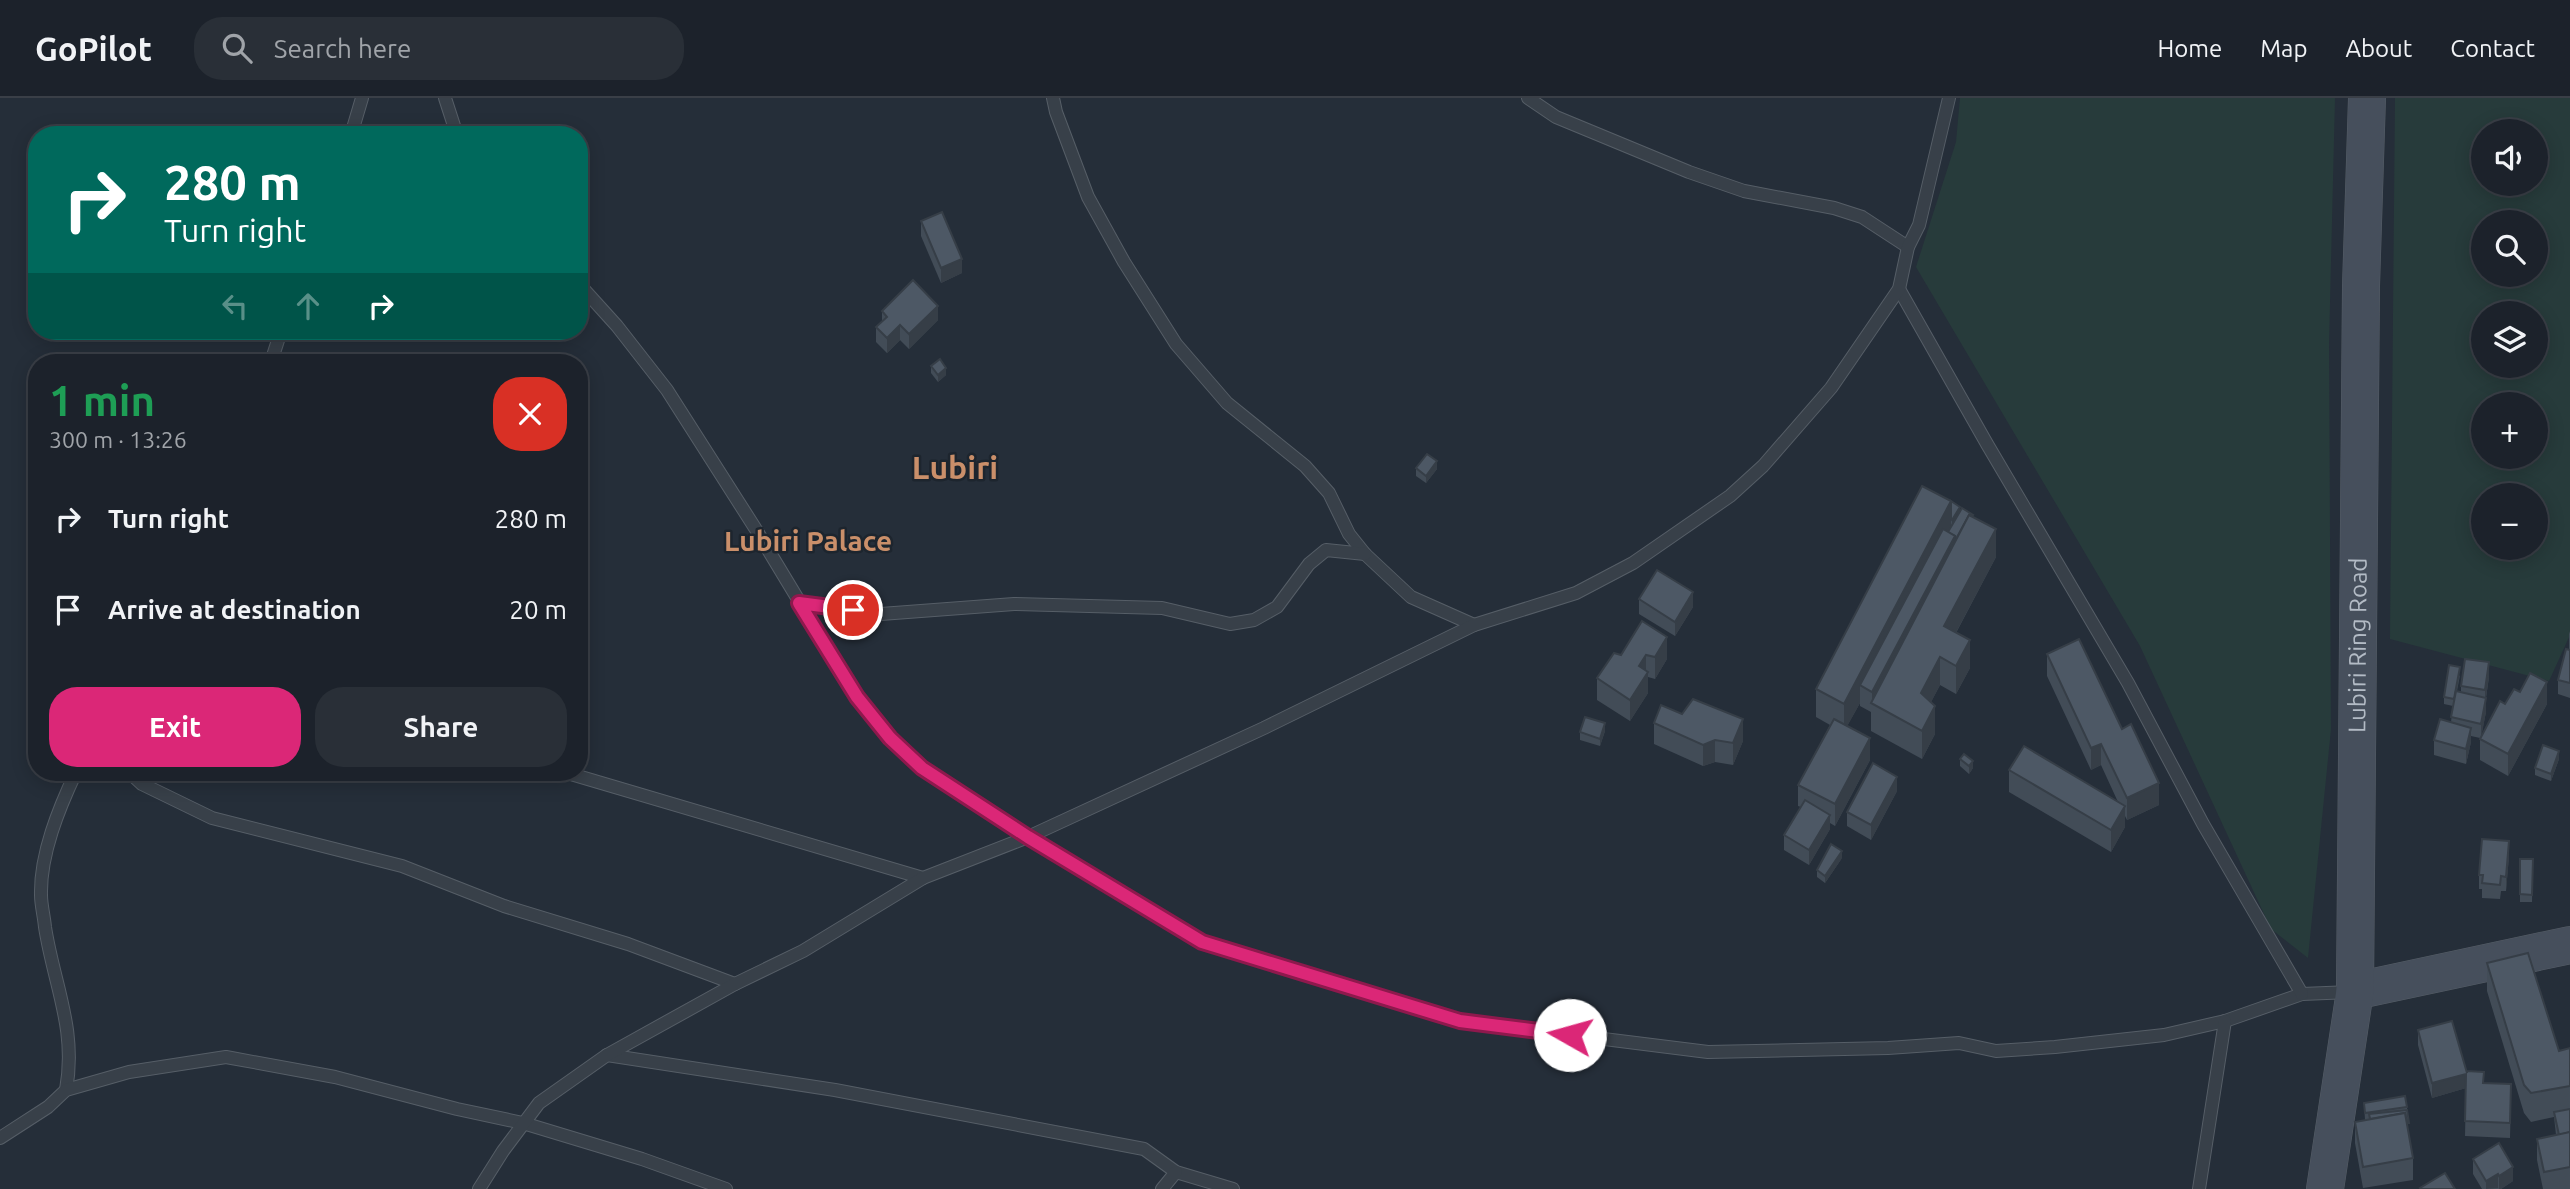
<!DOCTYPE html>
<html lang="en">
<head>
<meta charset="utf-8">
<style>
	body { margin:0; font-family:Ubuntu,sans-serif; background:#292f37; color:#f1f3f6; height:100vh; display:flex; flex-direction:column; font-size:26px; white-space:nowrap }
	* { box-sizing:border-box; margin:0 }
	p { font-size:23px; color:#a0a4a9 }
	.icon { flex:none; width:38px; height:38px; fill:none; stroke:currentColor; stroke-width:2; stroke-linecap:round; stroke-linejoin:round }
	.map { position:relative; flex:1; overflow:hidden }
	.side { position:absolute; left:28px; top:256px; width:560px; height:427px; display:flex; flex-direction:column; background:#1c222b; border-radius:28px; box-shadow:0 4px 18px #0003,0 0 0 2px #3a3f47 }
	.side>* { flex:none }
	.banner { position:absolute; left:28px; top:28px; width:560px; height:214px; border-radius:28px; box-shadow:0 4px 18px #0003,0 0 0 2px #3a3f47; background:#00695c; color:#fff; overflow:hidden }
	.fabs { position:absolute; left:2471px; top:21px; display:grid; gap:14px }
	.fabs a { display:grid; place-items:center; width:77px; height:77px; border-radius:50%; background:#1c222b; box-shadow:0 4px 18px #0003,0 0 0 2px #3a3f47; font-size:35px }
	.pin { position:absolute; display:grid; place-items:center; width:60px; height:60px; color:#fff; margin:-30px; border:4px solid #fff; border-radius:50%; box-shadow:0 2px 7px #0007 }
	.me { position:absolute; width:77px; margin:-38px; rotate:277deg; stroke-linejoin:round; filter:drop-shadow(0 0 5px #0008) }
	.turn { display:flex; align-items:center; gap:24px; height:147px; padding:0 21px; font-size:32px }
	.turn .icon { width:91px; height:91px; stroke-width:2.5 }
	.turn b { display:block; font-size:49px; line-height:60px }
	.lanes { display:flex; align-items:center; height:66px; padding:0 21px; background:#0003; justify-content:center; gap:35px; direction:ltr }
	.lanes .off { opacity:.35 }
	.round { display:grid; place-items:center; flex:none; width:74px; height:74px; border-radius:28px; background:#292f37 }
	.head { display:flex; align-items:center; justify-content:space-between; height:119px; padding:0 21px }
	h1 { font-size:42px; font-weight:700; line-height:52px; color:#1e9e55 }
	.action { display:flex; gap:14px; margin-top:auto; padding:14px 21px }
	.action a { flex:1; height:80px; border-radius:28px; background:#db2777; color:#fff; font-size:28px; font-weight:700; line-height:80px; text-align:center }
	.action a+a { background:#292f37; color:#f1f3f6 }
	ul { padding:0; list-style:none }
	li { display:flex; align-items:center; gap:21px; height:91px; padding:0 21px }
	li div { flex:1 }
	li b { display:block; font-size:26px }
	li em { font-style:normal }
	header { display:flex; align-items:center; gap:42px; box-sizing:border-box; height:98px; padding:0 35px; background:#1c222b; border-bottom:2px solid #3a3f47 }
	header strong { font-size:33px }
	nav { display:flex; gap:38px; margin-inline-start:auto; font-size:24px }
	.search { width:490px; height:63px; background:#292f37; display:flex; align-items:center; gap:18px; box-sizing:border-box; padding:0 24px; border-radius:28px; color:#a0a4a9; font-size:26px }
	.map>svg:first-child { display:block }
	.green { fill:#273b3b; fill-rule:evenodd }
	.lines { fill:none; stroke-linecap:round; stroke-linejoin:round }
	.lane-casing { stroke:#565e67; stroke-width:14 }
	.secondary-casing { stroke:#565e67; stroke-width:38 }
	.lane { stroke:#384049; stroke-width:12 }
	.secondary { stroke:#464f5c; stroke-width:37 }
	.wall { fill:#424c57 }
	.shaded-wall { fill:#363e47 }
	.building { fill:#4d5865; stroke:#363e47; stroke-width:2 }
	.route-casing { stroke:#8e194d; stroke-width:18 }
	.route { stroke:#db2777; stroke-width:12 }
	.labels { text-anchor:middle; stroke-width:5; stroke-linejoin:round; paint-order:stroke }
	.street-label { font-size:24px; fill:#b3bbc5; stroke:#1d252e }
	.quarter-label { font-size:28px; font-weight:bold; fill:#ca8f6a; stroke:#1d252e }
	.district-label { font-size:32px; font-weight:bold; fill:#ca8f6a; stroke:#1d252e }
</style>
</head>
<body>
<header>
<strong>GoPilot</strong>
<div class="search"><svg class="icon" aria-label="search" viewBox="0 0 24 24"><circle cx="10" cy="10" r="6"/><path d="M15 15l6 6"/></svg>Search here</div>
<nav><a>Home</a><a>Map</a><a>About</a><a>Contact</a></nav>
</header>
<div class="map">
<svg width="2570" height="1091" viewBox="0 0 2570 1091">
	<rect width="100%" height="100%" fill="#252e39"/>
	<g class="green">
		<polygon points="1960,0 2335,0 2329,247 2331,631 2308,860 2271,831 2140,548 1916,169 1956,44"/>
		<path d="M2395 0H2570V537L2549 583 2390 541ZM2483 33H2536V86H2483ZM2483 124H2536V177H2483ZM2483 215H2536V268H2483ZM2483 306H2536V359H2483ZM2483 397H2536V450H2483Z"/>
	</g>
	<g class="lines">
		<defs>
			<g id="lane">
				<polyline points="445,0 457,37"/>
				<polyline points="1053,0 1056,14 1088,99 1124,164 1176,246 1227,305 1305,368 1329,395 1349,436 1365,456 1411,499 1474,527"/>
				<polyline points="1528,0 1556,19 1689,74 1744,93 1834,110 1862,119 1908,149"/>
				<polyline points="351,37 362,0"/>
				<polyline points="579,186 617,228 667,292 755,430 857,599 890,640 922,670 988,714 1202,844 1460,923 1708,954 1888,950 1959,945 1996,953 2055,949 2164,937 2225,923 2302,896 2351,894"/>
				<polyline points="1899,191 1987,346 2128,585 2203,726 2302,896"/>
				<polyline points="271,264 281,233"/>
				<polyline points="799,505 881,516 1014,506 1162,510 1230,526 1254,522 1277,509 1309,466 1326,452 1365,456"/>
				<polyline points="129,674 142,686 212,720 402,768 504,808 628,846 735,886"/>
				<polyline points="564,674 923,780"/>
				<polyline points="607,957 835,992 1144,1051 1176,1074 1233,1091"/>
				<path d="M66 992C77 931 54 887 45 829 44 818 41 807 41 797 40 756 59 710 76 674"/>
				<polyline points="0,1040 48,1009 66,992 129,974 226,959 335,979 457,1011 523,1025 642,1061 726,1091"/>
				<polyline points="479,1091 503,1053 539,1005 607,957 735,886 803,853 923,780 1028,739 1264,630 1474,527 1576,495 1633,465 1730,398 1763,368 1831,290 1899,191 1908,149 1919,127 1949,0"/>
				<polyline points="1162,1091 1176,1074"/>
				<polyline points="2199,1091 2225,923"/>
			</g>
			<g id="secondary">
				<polyline points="2355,893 2570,847"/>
				<path id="s1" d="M2325 1091 2355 893 2361 188 2367 0"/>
			</g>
		</defs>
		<use href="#lane" class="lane-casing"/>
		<use href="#secondary" class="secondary-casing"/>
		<use href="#lane" class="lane"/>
		<use href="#secondary" class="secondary"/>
	</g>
	<g class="wall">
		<polygon points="921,123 962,175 941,185 921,138"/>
		<polygon points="882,213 938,222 909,251 900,242 887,255 876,244 876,229 882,224"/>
		<polygon points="931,268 946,277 938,284 931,275"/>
		<polygon points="1416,370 1437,371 1426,385 1416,378"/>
		<polygon points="1922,388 1960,412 1973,419 1996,459 1956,535 1970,570 1956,596 1940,587 1931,604 1935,636 1922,661 1871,633 1871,614 1860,608 1860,605 1847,628 1870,662 1835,728 1830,725 1830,731 1809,767 1784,752 1784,737 1801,709 1798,708 1798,687 1830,627 1816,619 1816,591"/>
		<polygon points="1639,501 1693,509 1675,538 1639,516"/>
		<polygon points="1642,523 1667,561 1655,581 1648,579 1648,595 1630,623 1597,602 1597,580 1621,557"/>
		<polygon points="2570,533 2570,551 2569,551 2569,536"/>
		<polygon points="2570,552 2570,600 2558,596 2558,582"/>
		<polygon points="2047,556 2122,631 2159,707 2127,722 2125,718 2125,729 2111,754 2009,694 2009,672 2118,704 2101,667 2091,672 2047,578"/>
		<polygon points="2460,577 2457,593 2461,594 2461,588 2489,579 2486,600 2486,614 2481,638 2505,606 2520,594 2547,606 2508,678 2480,662 2480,640 2471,638 2471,644 2466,666 2434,657 2434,642 2451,624 2453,608 2444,606 2444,599"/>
		<polygon points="1654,625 1743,643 1733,667 1715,664 1703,668 1654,646"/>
		<polygon points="1605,633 1600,648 1580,642 1580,634"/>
		<polygon points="1960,661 1973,670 1969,676 1960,668"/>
		<polygon points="2559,661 2551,683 2535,677 2535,670"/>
		<polygon points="1897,693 1871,742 1847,728 1847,714"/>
		<polygon points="2509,758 2506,793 2501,793 2500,801 2482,800 2482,791 2479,791 2479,777"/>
		<polygon points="1842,760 1825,785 1817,779 1817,772"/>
		<polygon points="2520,761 2533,761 2532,804 2520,804"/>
		<polygon points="2487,865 2559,953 2570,950 2570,1091 2543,1091 2537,1062 2537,1041 2556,1037 2554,1019 2531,1024 2524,1015 2487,893"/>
		<polygon points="2418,932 2467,975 2511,1000 2510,1040 2465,1038 2466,990 2432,1000 2418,947"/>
		<polygon points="2364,1005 2407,1009 2408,1032 2413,1060 2413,1082 2363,1090 2355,1045 2355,1024 2365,1022"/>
		<polygon points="2473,1061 2513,1083 2501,1091 2482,1091 2473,1076"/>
	</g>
	<g class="shaded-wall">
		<polygon points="962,161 962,175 941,185 941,170"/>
		<polygon points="938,208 938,222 909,251 909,236"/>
		<polygon points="900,227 900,242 887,255 887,240"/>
		<polygon points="946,270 946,277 938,284 938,277"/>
		<polygon points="1437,363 1437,371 1426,385 1426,378"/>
		<polygon points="1951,403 1951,431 1860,587 1860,605 1844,634 1844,606"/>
		<polygon points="1960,409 1960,417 1952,429 1952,422"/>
		<polygon points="1996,431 1996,459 1944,557 1944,528"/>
		<polygon points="1955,438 1955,460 1872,606 1872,594"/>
		<polygon points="1693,494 1693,509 1675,538 1675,524"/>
		<polygon points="1667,539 1667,561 1655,581 1655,559"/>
		<polygon points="1970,542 1970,570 1956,596 1956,568"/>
		<polygon points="1646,557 1646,576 1648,574 1648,595 1630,623 1630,602 1639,568"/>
		<polygon points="1940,559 1940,587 1921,623 1921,595"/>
		<polygon points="2489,564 2489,579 2485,606 2485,592"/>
		<polygon points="2547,584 2547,606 2508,678 2508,656"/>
		<polygon points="2486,600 2486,614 2481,641 2481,626"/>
		<polygon points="1935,608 1935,636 1922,661 1922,633"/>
		<polygon points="1743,621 1743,643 1733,667 1733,645"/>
		<polygon points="1605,625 1605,633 1600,648 1600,641"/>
		<polygon points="2471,630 2471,644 2466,666 2466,651"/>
		<polygon points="1870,640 1870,662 1835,728 1835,706"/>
		<polygon points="1715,642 1715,664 1703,668 1703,647"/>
		<polygon points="2101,646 2101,667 2091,672 2091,650"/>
		<polygon points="2559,653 2559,661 2551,683 2551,676"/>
		<polygon points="1973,663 1973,670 1969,676 1969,668"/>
		<polygon points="1897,679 1897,693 1871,742 1871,727"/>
		<polygon points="2159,685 2159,707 2127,722 2127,700"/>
		<polygon points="2125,708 2125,729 2111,754 2111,732"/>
		<polygon points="1830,717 1830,731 1809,767 1809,752"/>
		<polygon points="2509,743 2509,758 2506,793 2506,779"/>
		<polygon points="1842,753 1842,760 1825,785 1825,778"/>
		<polygon points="2466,976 2466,990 2432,1000 2432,985"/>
		<polygon points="2513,1069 2513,1083 2501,1091 2499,1091 2499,1078"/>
		<polygon points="2498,1076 2498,1090 2486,1091 2486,1083"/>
	</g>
	<g class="building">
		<polygon points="942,114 962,161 941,170 921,123"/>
		<polygon points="913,182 938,208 909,236 900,227 887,240 876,229 887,219 882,213"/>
		<polygon points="940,261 946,270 938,277 931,268"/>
		<polygon points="1427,356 1437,363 1426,378 1416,370"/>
		<polygon points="1922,388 1951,403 1844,606 1816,591"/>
		<polygon points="1951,403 1960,409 1952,422 1951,421"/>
		<polygon points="1962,410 1973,417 1972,418 1969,417 1955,443 1955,438 1948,434"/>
		<polygon points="1969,417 1996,431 1944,528 1970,542 1956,568 1940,559 1921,595 1935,608 1922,633 1871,605"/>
		<polygon points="1943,431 1955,438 1872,594 1860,587"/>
		<polygon points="1657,472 1693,494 1675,524 1639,501"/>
		<polygon points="1642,523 1667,539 1655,559 1646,557 1639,568 1648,574 1630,602 1597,580 1614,555 1621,557"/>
		<polygon points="2079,541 2122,631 2131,626 2159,685 2127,700 2101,646 2091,650 2047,556"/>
		<polygon points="2566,551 2570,552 2570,585 2558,582"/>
		<polygon points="2465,561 2489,564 2485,592 2461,588"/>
		<polygon points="2449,567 2460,569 2454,601 2444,599"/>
		<polygon points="2530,575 2547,584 2508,656 2480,641 2500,603 2505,606 2514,591 2520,594"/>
		<polygon points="2456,593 2486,600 2481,626 2451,619"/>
		<polygon points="1693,601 1743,621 1733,645 1715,642 1703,647 1654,625 1661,607 1682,616"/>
		<polygon points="1585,619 1605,625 1600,641 1580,634"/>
		<polygon points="1834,621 1870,640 1835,706 1798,687"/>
		<polygon points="2440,621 2471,630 2466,651 2434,642"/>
		<polygon points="2543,647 2559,653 2551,676 2535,670"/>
		<polygon points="2024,648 2125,708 2111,732 2009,672"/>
		<polygon points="1964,656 1973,663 1969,668 1960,661"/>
		<polygon points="1873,665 1897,679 1871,727 1847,714"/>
		<polygon points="1805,702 1830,717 1809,752 1784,737"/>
		<polygon points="2482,741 2509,743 2506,779 2501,778 2500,787 2482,785 2483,777 2479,777"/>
		<polygon points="1831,746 1842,753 1825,778 1817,772"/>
		<polygon points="2520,761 2533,761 2532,797 2520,796"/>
		<polygon points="2528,855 2559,953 2570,950 2570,988 2531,995 2524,987 2487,865"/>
		<polygon points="2452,923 2467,975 2467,973 2484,974 2483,985 2511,986 2510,1025 2465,1023 2466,976 2432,985 2418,932"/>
		<polygon points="2405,998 2407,1009 2365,1015 2364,1005"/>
		<polygon points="2570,1011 2570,1034 2559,1037 2554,1014"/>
		<polygon points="2407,1012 2409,1025 2407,1025 2405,1015 2370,1021 2369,1016"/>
		<polygon points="2405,1015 2413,1060 2363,1069 2355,1024"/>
		<polygon points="2570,1034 2570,1069 2544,1074 2537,1041"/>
		<polygon points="2499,1045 2513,1069 2499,1078 2498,1076 2486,1083 2473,1061"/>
		<polygon points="2445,1075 2455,1091 2421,1091 2420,1090"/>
	</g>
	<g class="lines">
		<defs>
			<polyline id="route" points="853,512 799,505 857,599 890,640 922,670 1028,739 1202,844 1460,923 1570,937"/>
		</defs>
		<use href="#route" class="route-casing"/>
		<use href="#route" class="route"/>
	</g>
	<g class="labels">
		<g class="street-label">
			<text dy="8" stroke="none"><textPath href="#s1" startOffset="546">Lubiri Ring Road</textPath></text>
		</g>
		<g class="quarter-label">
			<text x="808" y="453">Lubiri Palace</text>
		</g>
		<g class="district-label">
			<text x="955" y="381">Lubiri</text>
		</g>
	</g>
</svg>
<div class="fabs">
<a><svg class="icon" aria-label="sound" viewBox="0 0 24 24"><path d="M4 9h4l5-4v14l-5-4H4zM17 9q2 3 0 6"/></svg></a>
<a><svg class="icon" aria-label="search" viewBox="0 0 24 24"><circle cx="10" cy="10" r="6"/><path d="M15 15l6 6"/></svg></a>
<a><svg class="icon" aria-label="layers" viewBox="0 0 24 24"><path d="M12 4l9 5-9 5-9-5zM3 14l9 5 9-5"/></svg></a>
<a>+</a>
<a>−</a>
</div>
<div class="pin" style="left:853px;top:512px;background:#d93025"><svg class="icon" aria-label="arrive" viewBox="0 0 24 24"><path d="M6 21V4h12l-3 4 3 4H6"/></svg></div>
<svg class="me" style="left:1570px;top:937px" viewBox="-20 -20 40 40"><circle r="19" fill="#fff"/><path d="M0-13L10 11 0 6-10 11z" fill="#db2777"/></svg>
<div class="banner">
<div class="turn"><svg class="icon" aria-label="right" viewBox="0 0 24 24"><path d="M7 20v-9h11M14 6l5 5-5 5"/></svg><div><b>280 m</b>Turn right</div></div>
<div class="lanes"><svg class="icon off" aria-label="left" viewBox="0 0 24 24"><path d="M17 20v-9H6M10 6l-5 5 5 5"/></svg><svg class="icon off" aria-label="ahead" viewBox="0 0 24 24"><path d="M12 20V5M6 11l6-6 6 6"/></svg><svg class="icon" aria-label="right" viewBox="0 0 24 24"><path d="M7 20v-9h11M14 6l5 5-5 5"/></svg></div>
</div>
<section class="side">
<div class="head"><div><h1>1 min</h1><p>300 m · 13:26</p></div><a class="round" style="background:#d93025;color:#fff"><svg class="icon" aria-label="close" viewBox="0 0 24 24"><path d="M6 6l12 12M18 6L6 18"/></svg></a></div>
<ul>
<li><svg class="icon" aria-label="right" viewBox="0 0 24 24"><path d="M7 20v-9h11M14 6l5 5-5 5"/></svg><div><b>Turn right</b></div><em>280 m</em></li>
<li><svg class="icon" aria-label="arrive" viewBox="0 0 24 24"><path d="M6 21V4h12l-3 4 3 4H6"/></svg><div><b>Arrive at destination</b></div><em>20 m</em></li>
</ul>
<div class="action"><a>Exit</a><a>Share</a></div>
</section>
</div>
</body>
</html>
